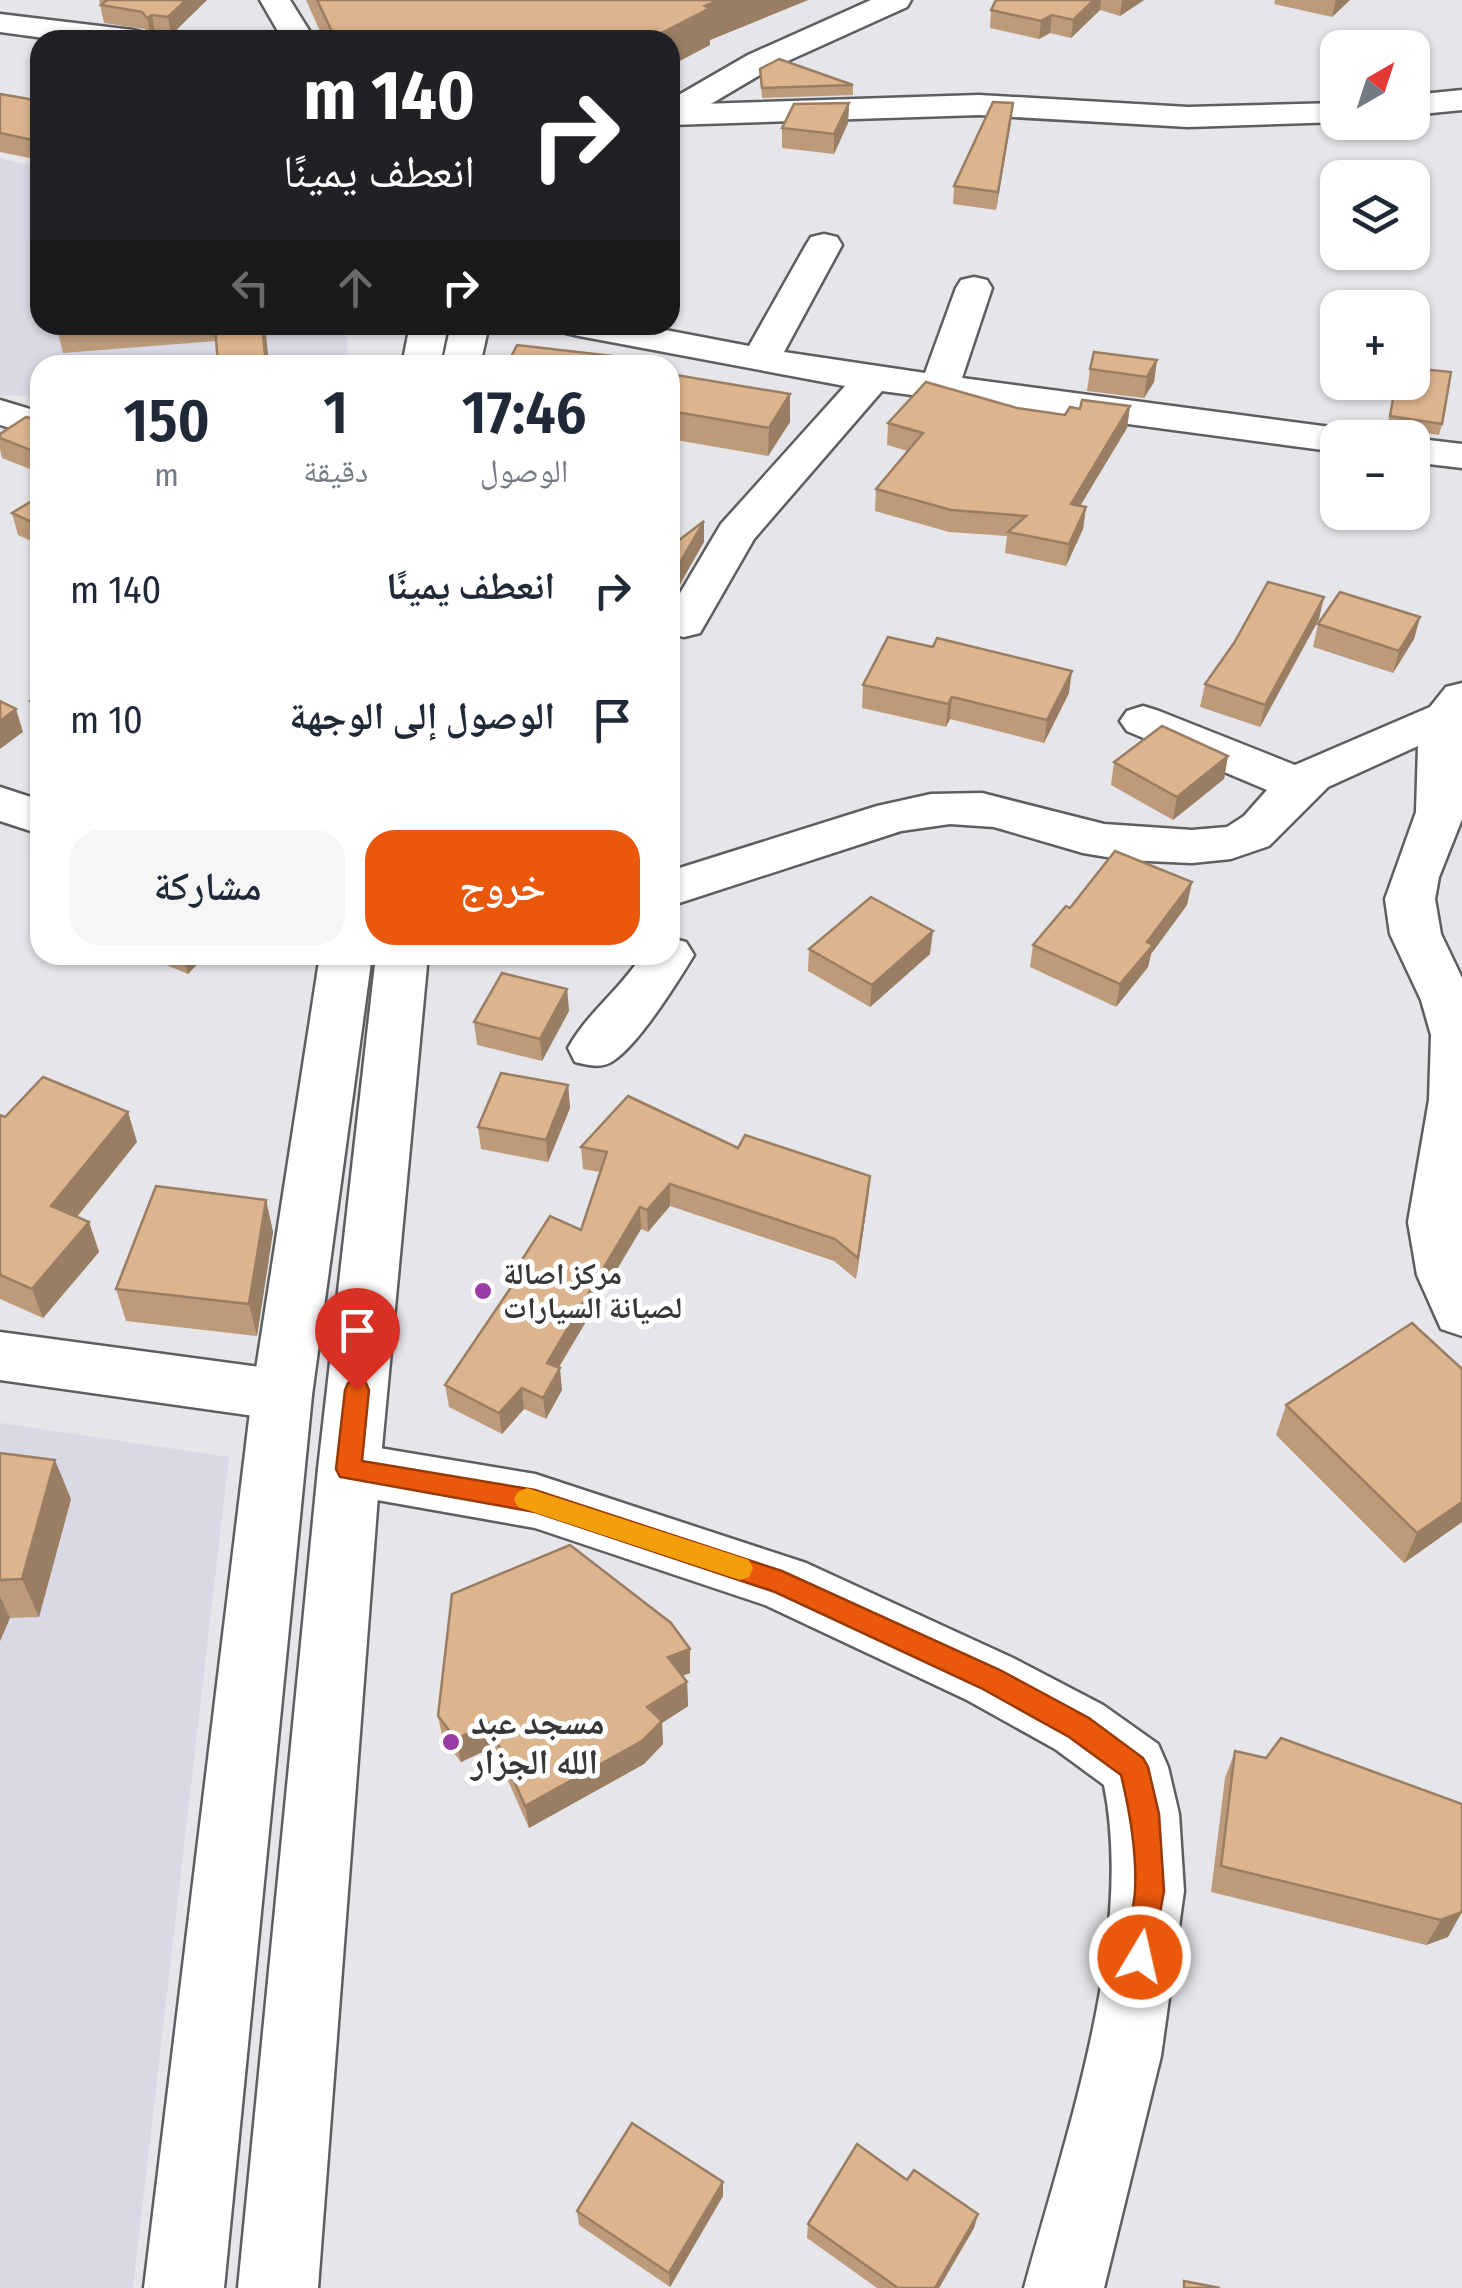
<!DOCTYPE html>
<html lang="ar">
<head>
<meta charset="utf-8">
<style>
	body { margin:0; font-family:"Fira Sans Condensed","Noto Naskh Arabic",sans-serif; background:#f6f6f7; color:#1f2937; direction:rtl; height:100vh; display:flex; flex-direction:column; font-size:38px; white-space:nowrap }
	* { box-sizing:border-box; margin:0 }
	p { font-size:32px; color:#747a83 }
	.icon { flex:none; width:55px; height:55px; fill:none; stroke:currentColor; stroke-width:2; stroke-linecap:round; stroke-linejoin:round }
	.map { position:relative; flex:1; overflow:hidden; direction:ltr }
	.details { position:absolute; left:30px; top:355px; width:650px; height:610px; display:flex; flex-direction:column; background:#fff; border-radius:30px; box-shadow:0 2px 8px #0004; direction:rtl }
	.details>* { flex:none }
	.hud { position:absolute; left:30px; top:30px; width:650px; height:305px; border-radius:30px; box-shadow:0 2px 8px #0004; direction:rtl; background:#202124; color:#fff; overflow:hidden }
	.needle { width:65px; rotate:39deg }
	.buttons { position:absolute; left:1320px; top:30px; display:grid; gap:20px }
	.buttons a { display:grid; place-items:center; width:110px; height:110px; border-radius:20px; background:#fff; box-shadow:0 2px 8px #0004; font-size:50px }
	.pin { position:absolute; display:grid; place-items:center; width:85px; height:85px; color:#fff; margin:-102px -42px; border-radius:50% 50% 50% 0; rotate:-45deg; box-shadow:0 0 10px #0007 }
	.pin .icon { rotate:45deg }
	.me { position:absolute; width:110px; margin:-55px; rotate:9deg; stroke-linejoin:round; filter:drop-shadow(0 0 8px #0008) }
	.turn { display:flex; align-items:center; gap:35px; height:210px; padding:0 40px; font-size:45px }
	.turn .icon { width:130px; height:130px; stroke-width:2.5 }
	.turn b { display:block; font-size:70px; line-height:85px }
	.lanes { display:flex; align-items:center; height:95px; padding:0 40px; background:#0003; justify-content:center; gap:50px; direction:ltr }
	.lanes .off { opacity:.35 }
	.eta { display:flex; justify-content:space-evenly; align-items:center; height:170px; text-align:center }
	.eta b { font-size:60px; font-weight:600; line-height:70px }
	.button { display:flex; gap:20px; margin-top:auto; padding:20px 40px }
	.button a { flex:1; height:115px; border-radius:30px; background:#ea580c; color:#fff; font-size:40px; font-weight:600; line-height:115px; text-align:center }
	.button a+a { background:#f6f6f7; color:#1f2937 }
	ul { padding:0; list-style:none }
	li { display:flex; align-items:center; gap:30px; height:130px; padding:0 40px }
	li div { flex:1 }
	li b { display:block; font-size:38px }
	li em { font-style:normal }
	.map>svg:first-child { display:block }
	.built { fill:#d8d9e4 }
	.lines { fill:none; stroke-linecap:round; stroke-linejoin:round }
	.minor-casing { stroke:#5e5e61; stroke-width:5 }
	.major-casing { stroke:#5e5e61; stroke-width:5 }
	.minor { fill:#fff; fill-rule:evenodd }
	.major { fill:#fff; fill-rule:evenodd }
	.wall { fill:#bd9b7a }
	.shaded-wall { fill:#9a7e63 }
	.building { fill:#dcb48e; stroke:#9a7e63; stroke-width:2.5 }
	.route { fill:#ea580c; stroke:#983908; stroke-width:2.5 }
	.slow { fill:#f59e0b }
	.poi-dot { fill:#993ca6; stroke:#fff; stroke-width:4 }
	.labels { text-anchor:middle; stroke-width:10; stroke-linejoin:round; paint-order:stroke }
	.poi-label { font-size:30px; font-weight:bold; fill:#373739; stroke:#fff; text-anchor:start }
	.near-poi-label { font-size:35px; font-weight:bold; fill:#373739; stroke:#fff; text-anchor:start }
</style>
</head>
<body>
<div class="map">
<svg width="1462" height="2288" viewBox="0 0 1462 2288">
	<rect width="100%" height="100%" fill="#e6e6ea"/>
	<g class="built">
		<polygon points="0,158 40,168 40,325 345,325 349,365 40,365 40,395 0,396"/>
		<polygon points="0,1423 229,1457 133,2288 0,2288"/>
	</g>
	<g class="lines">
		<defs>
			<g id="minor">
				<polygon points="0,14 133,30 144,33 149,40 59,40 0,32"/>
				<polygon points="1462,90 1462,110 1412,115 1412,95"/>
				<polygon points="979,95 1188,107 1338,103 1340,122 1188,127 979,115 670,125 670,105"/>
				<polygon points="824,234 837,237 842,245 784,352 925,373 956,288 961,280 974,277 987,280 992,288 962,378 1338,428 1352,431 1356,438 1338,438 1338,452 882,391 754,539 700,633 684,637 670,634 670,610 721,524 845,386 579,336 566,333 560,325 639,325 749,346 806,245 811,237"/>
				<polygon points="0,400 40,412 40,437 0,425"/>
				<polygon points="1412,438 1462,444 1462,468 1412,462"/>
				<polygon points="1462,683 1462,819 1439,877 1435,899 1441,934 1462,978 1462,1336 1441,1329 1417,1275 1408,1222 1429,1100 1431,1035 1421,1000 1390,934 1385,899 1416,812 1418,746 1328,787 1269,846 1231,859 1192,863 1125,860 1083,853 994,827 950,824 901,831 670,906 670,871 877,806 931,794 982,793 1104,824 1192,830 1227,827 1244,816 1267,790 1127,731 1120,721 1127,711 1143,706 1159,711 1295,765 1430,707 1446,687"/>
				<polygon points="0,787 40,800 40,834 0,821"/>
				<path d="M670 938 686 942 694 955C677 983 639 1044 613 1061 601 1069 588 1065 575 1062L568 1048C587 1013 621 989 642 955H670Z"/>
				<polygon points="0,1332 282,1370 303,1377 312,1395 303,1413 282,1420 0,1380"/>
				<path d="M349 1443 535 1474 806 1563 1013 1658 1103 1705 1158 1744 1168 1767 1179 1814 1184 1891 1161 2056 1104 2288H1024C1065 2137 1135 1940 1104 1785L1055 1749 967 1700 765 1605 535 1528 349 1495 327 1488 318 1469 327 1450Z"/>
			</g>
			<g id="major">
				<polygon points="260,0 290,0 315,40 283,40"/>
				<polygon points="871,0 911,0 907,7 770,69 682,121 670,124 670,100 748,55"/>
				<polygon points="410,325 448,325 440,365 402,365"/>
				<polygon points="451,325 489,325 480,365 442,365"/>
				<polygon points="320,955 372,955 312,1395 224,2288 144,2288 252,1395"/>
				<polygon points="376,955 428,955 380,1469 318,2288 238,2288 318,1469"/>
			</g>
		</defs>
		<use href="#minor" class="minor-casing"/>
		<use href="#major" class="major-casing"/>
		<use href="#minor" class="minor"/>
		<use href="#major" class="major"/>
	</g>
	<g class="wall">
		<polygon points="99,0 207,0 171,35 155,33 151,36 145,29 104,23"/>
		<polygon points="306,0 808,0 710,40 710,45 670,66 670,40 324,40"/>
		<polygon points="996,0 1144,0 1120,16 1100,10 1071,38 1050,33 1039,39 990,28 991,10"/>
		<polygon points="1275,0 1350,0 1332,17 1274,4"/>
		<polygon points="760,69 853,85 853,95 762,98"/>
		<polygon points="0,94 35,100 40,97 40,160 0,152"/>
		<polygon points="849,103 848,123 834,154 782,148 782,128"/>
		<polygon points="1011,121 996,210 953,204 954,186"/>
		<polygon points="56,325 276,325 276,328 265,329 269,365 218,365 216,341 63,353"/>
		<polygon points="1157,360 1154,382 1144,398 1087,391 1090,369"/>
		<polygon points="670,374 790,422 768,456 670,439"/>
		<polygon points="1396,382 1442,424 1439,435 1387,427"/>
		<polygon points="1130,406 1127,428 1080,506 1086,507 1083,529 1066,566 1005,553 1007,536 949,532 875,511 876,489 908,451 887,445 888,423 1017,408 1065,415 1080,409"/>
		<polygon points="40,411 40,473 2,458 0,449 0,434 37,419"/>
		<polygon points="40,496 40,545 18,535 12,513"/>
		<polygon points="1420,617 1414,639 1393,673 1313,647 1318,624"/>
		<polygon points="1319,619 1260,727 1200,707 1205,684 1234,643"/>
		<polygon points="863,685 1069,693 1044,743 950,719 946,727 862,708"/>
		<polygon points="40,694 40,724 37,723 30,701"/>
		<polygon points="1228,756 1224,779 1173,820 1111,785 1114,762"/>
		<polygon points="1192,882 1187,905 1151,954 1148,967 1116,1007 1030,967 1033,945 1070,908"/>
		<polygon points="809,949 930,954 870,1007 808,971"/>
		<polygon points="146,955 206,955 188,974 147,957"/>
		<polygon points="567,989 569,1011 542,1061 477,1045 474,1022"/>
		<polygon points="568,1085 570,1108 548,1162 481,1149 478,1127"/>
		<polygon points="0,1115 137,1142 77,1217 89,1222 99,1252 43,1318 0,1299"/>
		<polygon points="581,1147 738,1148 870,1176 868,1198 856,1279 834,1261 670,1206 648,1232 641,1229 558,1368 562,1390 546,1419 524,1409 502,1434 449,1407 445,1385 517,1278 516,1269 581,1230 600,1172 583,1169"/>
		<polygon points="266,1200 273,1232 257,1336 126,1321 116,1289"/>
		<polygon points="1462,1369 1462,1522 1404,1563 1276,1435 1286,1405"/>
		<polygon points="0,1453 71,1499 39,1617 10,1618 0,1641"/>
		<polygon points="690,1649 690,1673 682,1676 687,1682 688,1706 662,1723 663,1744 644,1764 529,1828 493,1747 461,1762 443,1740 438,1716"/>
		<polygon points="1235,1751 1462,1804 1448,1937 1426,1945 1211,1892 1225,1778"/>
		<polygon points="907,2180 978,2214 974,2228 939,2288 877,2288 807,2238 808,2224"/>
		<polygon points="723,2182 723,2196 670,2287 579,2225 577,2211"/>
	</g>
	<g class="shaded-wall">
		<polygon points="186,0 207,0 171,35 168,17"/>
		<polygon points="719,0 808,0 710,40 710,45 670,66 670,40 648,40 705,6"/>
		<polygon points="1094,0 1101,0 1100,10 1071,38 1073,20"/>
		<polygon points="1122,0 1144,0 1120,16"/>
		<polygon points="1336,0 1350,0 1332,17"/>
		<polygon points="152,15 155,33 151,36 147,18"/>
		<polygon points="1052,15 1050,33 1039,39 1041,21"/>
		<polygon points="849,103 848,123 834,154 834,134"/>
		<polygon points="1013,103 1011,121 996,210 998,192"/>
		<polygon points="262,325 265,325 269,365 266,365"/>
		<polygon points="1157,360 1154,382 1144,398 1147,377"/>
		<polygon points="790,394 790,422 768,456 769,428"/>
		<polygon points="1130,406 1127,428 1068,526 1071,504"/>
		<polygon points="1086,507 1083,529 1066,566 1069,544"/>
		<polygon points="704,521 704,542 670,602 670,580"/>
		<polygon points="1324,597 1319,619 1260,727 1265,705"/>
		<polygon points="1420,617 1414,639 1393,673 1399,651"/>
		<polygon points="1072,671 1069,693 1044,743 1047,720"/>
		<polygon points="952,697 950,719 946,727 948,704"/>
		<polygon points="16,709 23,732 0,749 0,721"/>
		<polygon points="1228,756 1224,779 1173,820 1177,797"/>
		<polygon points="1192,882 1187,905 1151,954 1148,967 1116,1007 1120,984 1147,942"/>
		<polygon points="933,931 930,954 870,1007 872,985"/>
		<polygon points="183,955 206,955 188,974"/>
		<polygon points="567,989 569,1011 542,1061 540,1039"/>
		<polygon points="568,1085 570,1108 548,1162 546,1140"/>
		<polygon points="128,1112 137,1142 61,1236 51,1206"/>
		<polygon points="870,1176 868,1198 856,1279 858,1258"/>
		<polygon points="670,1184 670,1206 648,1232 647,1210"/>
		<polygon points="266,1200 273,1232 257,1336 249,1304"/>
		<polygon points="640,1207 641,1229 549,1384 547,1363"/>
		<polygon points="89,1222 99,1252 43,1318 32,1289"/>
		<polygon points="560,1368 562,1390 546,1419 543,1398"/>
		<polygon points="522,1388 524,1409 502,1434 499,1413"/>
		<polygon points="55,1460 71,1499 39,1617 22,1579"/>
		<polygon points="1462,1502 1462,1522 1404,1563 1417,1533"/>
		<polygon points="0,1596 10,1618 0,1641"/>
		<polygon points="690,1649 690,1673 669,1681 668,1657"/>
		<polygon points="687,1682 688,1706 662,1723 663,1744 644,1764 529,1828 525,1806 647,1707"/>
		<polygon points="489,1723 493,1747 461,1762 456,1739"/>
		<polygon points="1462,1912 1448,1937 1426,1945 1441,1920"/>
		<polygon points="723,2182 723,2196 670,2287 669,2273"/>
		<polygon points="978,2214 974,2228 939,2288 935,2288"/>
	</g>
	<g class="building">
		<polygon points="107,0 186,0 168,17 152,15 147,18 142,12 101,5"/>
		<polygon points="317,0 719,0 705,6 710,8 648,40 336,40"/>
		<polygon points="996,0 1094,0 1073,20 1052,15 1041,21 991,10"/>
		<polygon points="75,34 139,34 131,40 68,39"/>
		<polygon points="779,59 853,85 762,88 760,69"/>
		<polygon points="0,94 35,100 40,97 40,139 37,141 0,133"/>
		<polygon points="993,102 1013,103 998,192 954,186"/>
		<polygon points="849,103 834,134 782,128 794,104"/>
		<polygon points="215,325 262,325 266,365 218,365"/>
		<polygon points="517,345 656,361 654,365 507,365"/>
		<polygon points="1094,352 1157,360 1147,377 1090,369"/>
		<polygon points="1412,368 1451,372 1442,424 1390,416 1396,382 1412,382"/>
		<polygon points="670,374 790,394 769,428 670,411"/>
		<polygon points="926,382 1017,408 1065,415 1070,407 1080,409 1082,400 1130,406 1071,504 1086,507 1069,544 1008,532 1026,516 951,510 876,489 923,433 888,423"/>
		<polygon points="38,410 40,411 40,454 0,438 0,434 26,417 37,419"/>
		<polygon points="40,496 40,526 12,513"/>
		<polygon points="704,521 670,580 670,547"/>
		<polygon points="1268,582 1324,597 1265,705 1205,684 1234,643"/>
		<polygon points="1340,592 1420,617 1399,651 1318,624"/>
		<polygon points="888,637 933,647 937,638 1072,671 1047,720 952,697 948,704 863,685"/>
		<polygon points="40,694 40,706 30,701"/>
		<polygon points="0,701 16,709 0,721"/>
		<polygon points="1162,726 1228,756 1177,797 1114,762"/>
		<polygon points="1115,851 1192,882 1147,942 1153,945 1120,984 1033,945 1066,906 1070,908"/>
		<polygon points="871,897 933,931 872,985 809,949"/>
		<polygon points="502,973 567,989 540,1039 474,1022"/>
		<polygon points="501,1073 568,1085 546,1140 478,1127"/>
		<polygon points="43,1077 128,1112 51,1206 89,1222 32,1289 0,1275 0,1115 5,1117"/>
		<polygon points="628,1096 738,1148 745,1135 870,1176 858,1258 835,1239 670,1184 647,1210 640,1207 547,1363 560,1368 543,1398 522,1388 499,1413 445,1385 522,1271 516,1269 550,1216 581,1230 607,1152 581,1147"/>
		<polygon points="156,1186 266,1200 249,1304 116,1289"/>
		<polygon points="1412,1323 1462,1369 1462,1502 1417,1533 1286,1405"/>
		<polygon points="0,1453 55,1460 22,1579 0,1580"/>
		<polygon points="570,1545 671,1623 690,1649 668,1657 687,1682 647,1707 662,1721 642,1741 525,1806 489,1723 456,1739 438,1716 452,1594"/>
		<polygon points="1281,1738 1462,1804 1462,1912 1441,1920 1221,1866 1235,1751 1266,1758"/>
		<polygon points="632,2123 723,2182 669,2273 577,2211"/>
		<polygon points="857,2144 907,2180 914,2170 978,2214 935,2288 898,2288 808,2224"/>
		<polygon points="1184,2281 1220,2288 1184,2288"/>
	</g>
	<path class="route" d="M357 1380 366 1383 369 1390 362 1461 535 1490 782 1571 1000 1670 1089 1718 1143 1758 1148 1767 1159 1814 1164 1891 1150 1968 1140 1972 1129 1968C1119 1945 1134 1916 1135 1891 1137 1853 1130 1812 1121 1775L1069 1737 981 1688 775 1592 535 1512 340 1477 336 1469 345 1390 348 1383Z"/>
	<polygon class="slow" points="527,1488 740,1557 749,1560 753,1568 749,1577 740,1580 518,1507 514,1499 518,1492"/>
	<g class="poi-dot">
		<circle cx="483" cy="1291" r="10"/>
		<circle cx="451" cy="1742" r="10"/>
	</g>
	<g class="labels">
		<g class="poi-label">
			<text x="503" y="1284">مركز اصالة<tspan x="503" dy="34">لصيانة السيارات</tspan></text>
		</g>
		<g class="near-poi-label">
			<text x="471" y="1734">مسجد عبد<tspan x="471" dy="40">الله الجزار</tspan></text>
		</g>
	</g>
</svg>
<div class="buttons">
<a><svg class="needle" viewBox="-14 -14 28 28"><path d="M0-13l5 13h-10z" fill="#e53935"/><path d="M0 13l5-13h-10z" fill="#747a83"/></svg></a>
<a><svg class="icon" aria-label="layers" viewBox="0 0 24 24"><path d="M12 4l9 5-9 5-9-5zM3 14l9 5 9-5"/></svg></a>
<a>+</a>
<a>−</a>
</div>
<div class="pin" style="left:357px;top:1390px;background:#d93025"><svg class="icon" aria-label="arrive" viewBox="0 0 24 24"><path d="M6 21V4h12l-3 4 3 4H6"/></svg></div>
<svg class="me" style="left:1140px;top:1957px" viewBox="-20 -20 40 40"><circle r="17" fill="#ea580c" stroke="#fff" stroke-width="3"/><path d="M0-11L8 9 0 5-8 9z" fill="#fff"/></svg>
<div class="hud">
<div class="turn"><svg class="icon" aria-label="right" viewBox="0 0 24 24"><path d="M7 20v-9h11M14 6l5 5-5 5"/></svg><div><b>140 m</b>انعطف يمينًا</div></div>
<div class="lanes"><svg class="icon off" aria-label="left" viewBox="0 0 24 24"><path d="M17 20v-9H6M10 6l-5 5 5 5"/></svg><svg class="icon off" aria-label="ahead" viewBox="0 0 24 24"><path d="M12 20V5M6 11l6-6 6 6"/></svg><svg class="icon" aria-label="right" viewBox="0 0 24 24"><path d="M7 20v-9h11M14 6l5 5-5 5"/></svg></div>
</div>
<section class="details">
<div class="eta">
<div><b>17:46</b><p>الوصول</p></div>
<div><b>1</b><p>دقيقة</p></div>
<div><b>150</b><p>m</p></div>
</div>
<ul>
<li><svg class="icon" aria-label="right" viewBox="0 0 24 24"><path d="M7 20v-9h11M14 6l5 5-5 5"/></svg><div><b>انعطف يمينًا</b></div><em>140 m</em></li>
<li><svg class="icon" aria-label="arrive" viewBox="0 0 24 24"><path d="M6 21V4h12l-3 4 3 4H6"/></svg><div><b>الوصول إلى الوجهة</b></div><em>10 m</em></li>
</ul>
<div class="button"><a>خروج</a><a>مشاركة</a></div>
</section>
</div>
</body>
</html>
